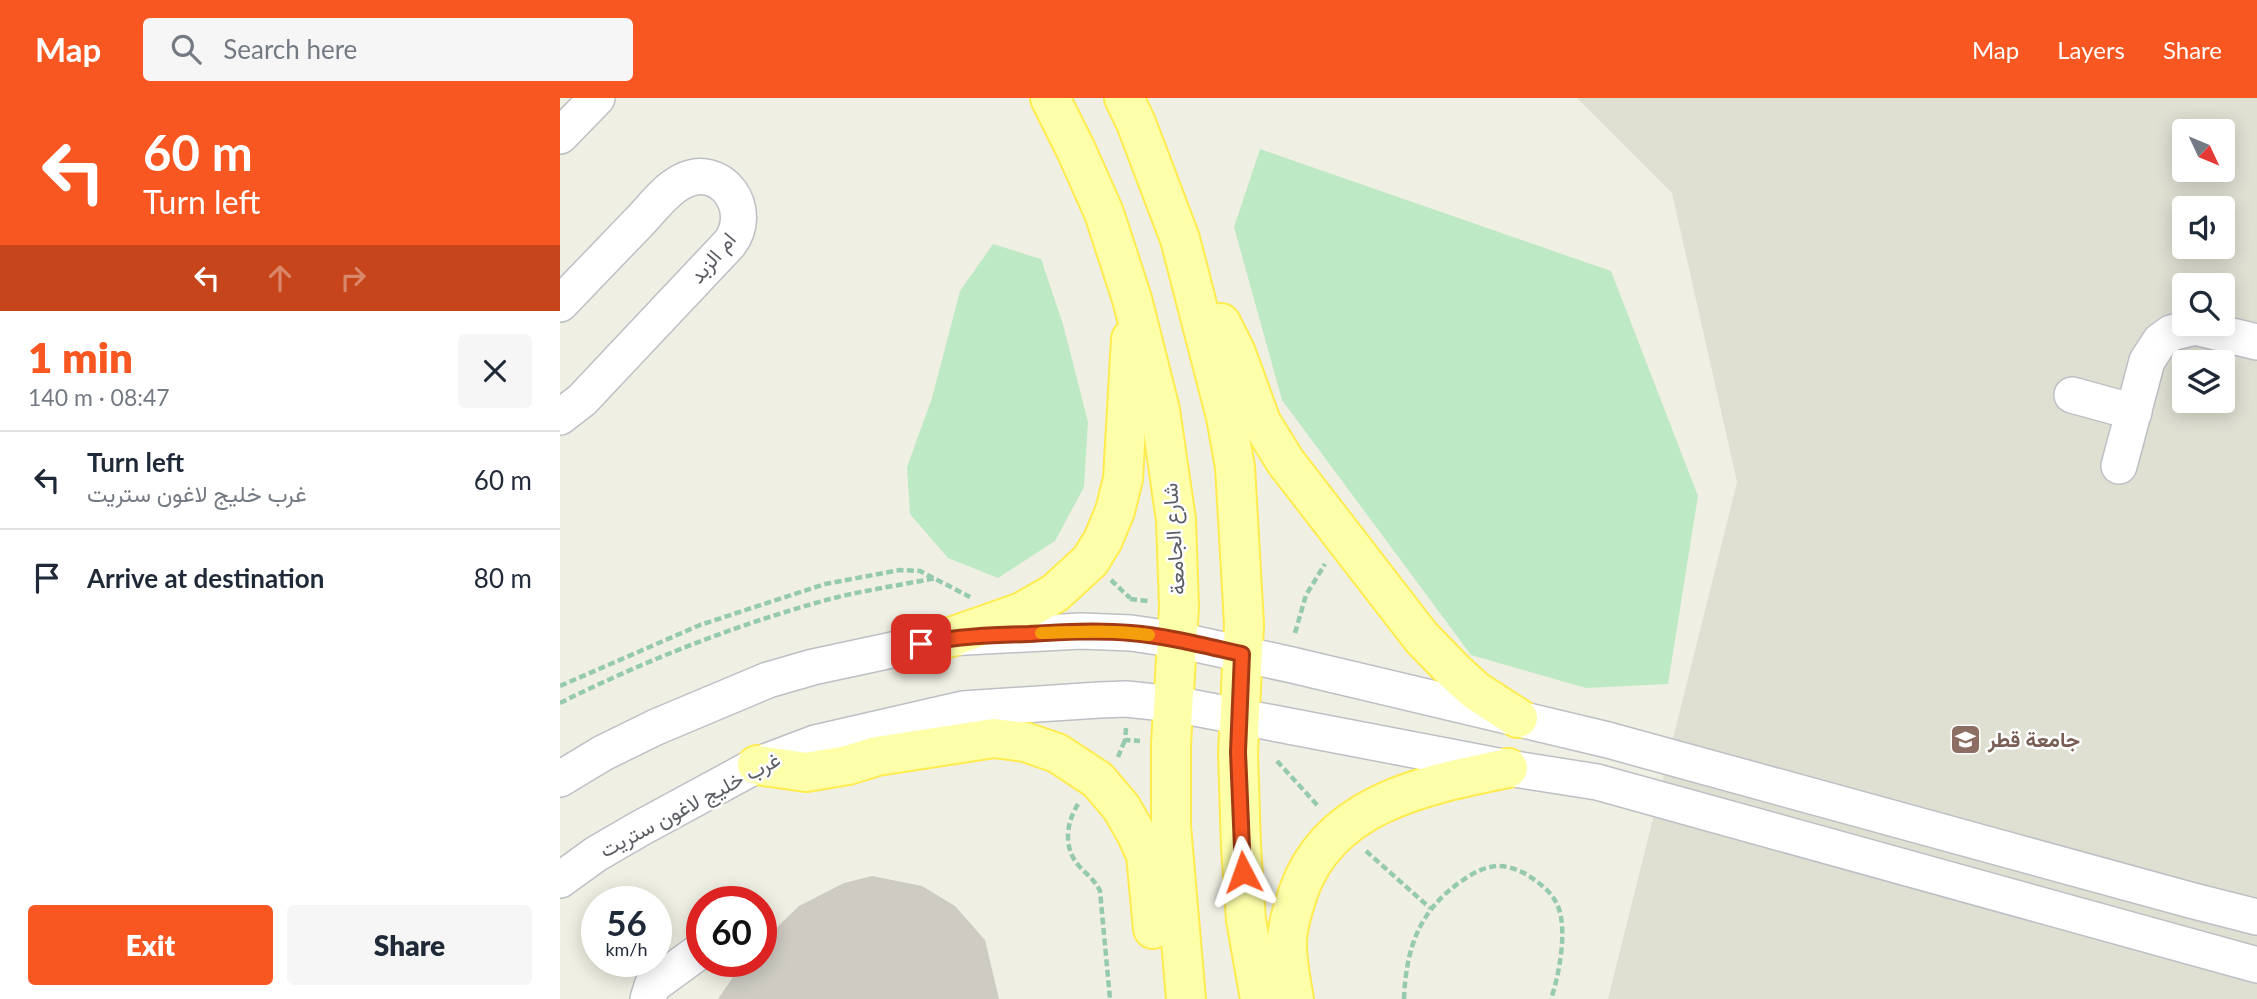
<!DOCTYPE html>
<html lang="en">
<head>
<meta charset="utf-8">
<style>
	body { margin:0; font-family:Lato,Vazirmatn,sans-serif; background:#f6f6f7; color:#1f2937; height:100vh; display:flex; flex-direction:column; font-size:26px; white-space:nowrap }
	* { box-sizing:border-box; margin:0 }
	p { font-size:23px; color:#747a83 }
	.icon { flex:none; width:38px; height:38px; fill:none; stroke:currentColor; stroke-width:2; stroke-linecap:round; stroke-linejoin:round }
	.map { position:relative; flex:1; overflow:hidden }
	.drawer { display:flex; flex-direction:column; background:#fff; width:560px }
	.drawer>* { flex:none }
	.banner { background:#f85721; color:#fff; overflow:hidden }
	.needle { width:46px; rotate:134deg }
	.controls { position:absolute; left:1612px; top:21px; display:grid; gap:14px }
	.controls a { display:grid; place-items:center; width:63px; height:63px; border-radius:7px; background:#fff; box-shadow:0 4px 18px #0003; font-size:35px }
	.speed { position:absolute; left:21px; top:788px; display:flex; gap:14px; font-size:35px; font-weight:700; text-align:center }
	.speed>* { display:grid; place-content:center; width:91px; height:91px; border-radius:50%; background:#fff; box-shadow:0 4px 18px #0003; line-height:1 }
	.speed small { font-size:18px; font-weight:400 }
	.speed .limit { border:10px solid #d22; background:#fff; color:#111 }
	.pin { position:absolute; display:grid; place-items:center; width:60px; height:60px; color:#fff; margin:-30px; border-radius:14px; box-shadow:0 4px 10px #0006 }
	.me { position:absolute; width:77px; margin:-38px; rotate:356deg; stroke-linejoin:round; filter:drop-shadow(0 0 5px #0008) }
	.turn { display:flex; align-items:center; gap:24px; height:147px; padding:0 28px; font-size:32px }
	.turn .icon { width:91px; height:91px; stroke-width:2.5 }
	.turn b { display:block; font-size:49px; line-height:60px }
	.lanes { display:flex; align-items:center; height:66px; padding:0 28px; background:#0003; justify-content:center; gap:35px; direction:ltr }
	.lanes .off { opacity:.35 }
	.round { display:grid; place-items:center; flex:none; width:74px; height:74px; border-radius:7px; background:#f6f6f7 }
	.head { display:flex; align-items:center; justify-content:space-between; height:119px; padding:0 28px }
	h1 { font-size:42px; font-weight:800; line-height:52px; color:#f85721 }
	.primary-button { display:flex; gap:14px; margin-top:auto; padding:14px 28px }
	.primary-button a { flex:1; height:80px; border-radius:7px; background:#f85721; color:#fff; font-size:28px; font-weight:800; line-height:80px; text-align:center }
	.primary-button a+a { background:#f6f6f7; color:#1f2937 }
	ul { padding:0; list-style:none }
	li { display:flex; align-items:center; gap:21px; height:98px; padding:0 28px; border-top:2px solid #e0e1e3 }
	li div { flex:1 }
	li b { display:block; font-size:26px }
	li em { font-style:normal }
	header { display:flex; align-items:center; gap:42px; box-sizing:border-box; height:98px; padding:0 35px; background:#f85721; color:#fff }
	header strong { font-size:33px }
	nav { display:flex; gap:38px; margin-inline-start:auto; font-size:24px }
	.search { width:490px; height:63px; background:#f6f6f7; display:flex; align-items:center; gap:18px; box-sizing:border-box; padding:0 24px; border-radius:7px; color:#747a83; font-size:26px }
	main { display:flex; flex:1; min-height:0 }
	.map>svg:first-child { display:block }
	.education { fill:#dfdfd2; fill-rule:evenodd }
	.green { fill:#bee9c5 }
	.building { fill:#cdcbc2 }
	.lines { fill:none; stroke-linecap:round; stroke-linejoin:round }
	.minor-casing { stroke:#bdbfc6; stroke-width:38 }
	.major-casing { stroke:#feeb4e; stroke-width:42 }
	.path { stroke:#95caae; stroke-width:4.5; stroke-dasharray:7 3.5; stroke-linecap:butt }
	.minor { stroke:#fff; stroke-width:35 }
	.major { stroke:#feffa9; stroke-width:38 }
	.route-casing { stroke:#a13915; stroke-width:18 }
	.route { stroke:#f85721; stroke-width:12 }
	.slow { stroke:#f59e0b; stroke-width:12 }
	.labels { text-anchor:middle; stroke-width:5; stroke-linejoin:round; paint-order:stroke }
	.street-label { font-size:21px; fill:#5b5e65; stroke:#fff }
	.education-label { font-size:21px; font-weight:bold; fill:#785e54; stroke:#fff; text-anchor:start }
</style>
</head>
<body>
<header>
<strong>Map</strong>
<div class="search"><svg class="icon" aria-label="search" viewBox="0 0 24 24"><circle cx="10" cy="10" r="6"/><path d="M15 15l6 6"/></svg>Search here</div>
<nav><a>Map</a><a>Layers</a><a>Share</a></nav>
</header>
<main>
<section class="drawer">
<div class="banner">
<div class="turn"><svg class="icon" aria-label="left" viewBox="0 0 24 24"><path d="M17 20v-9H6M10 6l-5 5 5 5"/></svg><div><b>60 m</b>Turn left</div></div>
<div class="lanes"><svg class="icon" aria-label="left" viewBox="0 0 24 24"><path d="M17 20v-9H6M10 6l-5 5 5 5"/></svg><svg class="icon off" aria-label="ahead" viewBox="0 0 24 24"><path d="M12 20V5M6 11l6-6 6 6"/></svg><svg class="icon off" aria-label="right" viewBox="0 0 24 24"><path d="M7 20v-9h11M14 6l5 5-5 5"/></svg></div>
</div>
<div class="head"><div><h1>1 min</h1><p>140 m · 08:47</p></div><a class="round"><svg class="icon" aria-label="close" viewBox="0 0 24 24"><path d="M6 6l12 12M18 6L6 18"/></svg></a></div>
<ul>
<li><svg class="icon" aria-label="left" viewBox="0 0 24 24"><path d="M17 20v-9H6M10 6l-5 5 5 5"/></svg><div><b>Turn left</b><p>غرب خليج لاغون ستريت</p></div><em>60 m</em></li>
<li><svg class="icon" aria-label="arrive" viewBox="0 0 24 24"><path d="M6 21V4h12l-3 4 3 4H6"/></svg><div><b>Arrive at destination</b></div><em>80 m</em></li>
</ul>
<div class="primary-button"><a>Exit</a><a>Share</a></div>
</section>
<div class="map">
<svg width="1697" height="901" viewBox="0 0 1697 901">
	<rect width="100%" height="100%" fill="#f0efe3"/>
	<path class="education" d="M1017 0H1697V901H1048L1177 384 1112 95ZM1624 33H1662V72H1624ZM1624 110H1662V149H1624ZM1624 187H1662V226H1624ZM1624 264H1662V303H1624Z"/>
	<g class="green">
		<polygon points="700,51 1051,173 1138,398 1108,586 1026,590 911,557 722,302 674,129"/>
		<polygon points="433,146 481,161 503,226 528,324 524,389 495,443 438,480 388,460 350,416 347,369 372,300 400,193"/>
	</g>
	<polygon class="building" points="312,778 362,788 395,808 425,842 439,901 158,901 184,863 201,863 201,845 239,808 284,785"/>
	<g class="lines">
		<defs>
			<g id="minor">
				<polyline points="0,38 37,0"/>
				<path d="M0 206C26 179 52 152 78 125 91 112 104 93 121 84 161 62 196 112 169 146L22 302 0 319"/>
				<polyline points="1512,297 1574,314"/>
				<polyline points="1559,368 1587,263 1600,243 1611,235 1635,229 1697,244"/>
				<polyline points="0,681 43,655 96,629 208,582 253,569 388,540 521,533 571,535 618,542 732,567 1048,642 1630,802 1697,819"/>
				<polyline points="0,782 36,756 79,731 197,667 255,645 403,611 539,602 566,601 614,606 948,670 1037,684 1697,867"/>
				<polyline points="88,901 92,888 140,853"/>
			</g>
			<g id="major">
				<polyline points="490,0 516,52 544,115 572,201 600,312 616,422 619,509 611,646 611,728 626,901"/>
				<polyline points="564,0 576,25 620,141 666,319 675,369 684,526 678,655 681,749 686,822 700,901"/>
				<polyline points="661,225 676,255 701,324 725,363 861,539 894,573 916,593 958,620"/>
				<polyline points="388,540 462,514 495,495 530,463 543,442 555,413 563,381 571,241"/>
				<polyline points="197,667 246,674 288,667 317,658 434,640 465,644 497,655 538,682 561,709 576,735 586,757 593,831"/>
				<path d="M734 901C731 884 727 865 727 848 726 830 733 812 738 795 769 704 866 687 948 670"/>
			</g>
		</defs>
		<use href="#minor" class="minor-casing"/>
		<use href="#major" class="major-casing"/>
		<g class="path">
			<polyline points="551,482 570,500"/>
			<polyline points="570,501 588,503"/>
			<polyline points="735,535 746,497 765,466"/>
			<polyline points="0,588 140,527 265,486 340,472 360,473 410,499"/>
			<path d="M0 605C86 562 178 526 270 501 305 492 341 487 376 480"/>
			<polyline points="566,630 565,642 580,643"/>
			<polyline points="558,659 565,642"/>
			<polyline points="717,663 759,709"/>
			<path d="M518 706C506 725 503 750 519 768 527 777 535 782 540 793L550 901"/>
			<polyline points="806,753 870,810"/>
			<path d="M844 901C846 850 859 812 903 782 913 775 924 769 937 768 951 768 965 774 976 783 986 790 995 799 999 811 1007 836 999 877 991 901"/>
		</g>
		<use href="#minor" class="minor"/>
		<use href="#major" class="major"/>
	</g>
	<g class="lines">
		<defs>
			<path id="route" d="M361 546C397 538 433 537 469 536 502 534 537 532 571 535 608 538 646 548 682 556L678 654 683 774"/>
		</defs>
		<use href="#route" class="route-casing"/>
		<use href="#route" class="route"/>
		<path class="slow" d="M481 535C517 534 553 532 589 537"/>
	</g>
	<defs>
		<symbol id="university-square" viewBox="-11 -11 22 22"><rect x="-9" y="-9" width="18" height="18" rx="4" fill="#8d6e63" stroke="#fff"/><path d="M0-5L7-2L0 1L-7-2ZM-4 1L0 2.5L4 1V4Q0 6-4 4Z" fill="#fff"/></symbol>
	</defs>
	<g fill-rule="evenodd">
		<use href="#university-square" x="1388" y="624" width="35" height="35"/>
	</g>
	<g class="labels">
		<g class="street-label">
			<text transform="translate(153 160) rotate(-50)" y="7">ام الزبد</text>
			<text transform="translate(614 441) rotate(-94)" y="7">شارع الجامعة</text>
			<text transform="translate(130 707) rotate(-28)" y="7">غرب خليج لاغون ستريت</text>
		</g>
		<g class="education-label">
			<text x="1428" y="649">جامعة قطر</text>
		</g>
	</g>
</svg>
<div class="controls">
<a><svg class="needle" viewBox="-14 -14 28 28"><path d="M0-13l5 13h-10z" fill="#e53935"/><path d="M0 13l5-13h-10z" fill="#747a83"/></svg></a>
<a><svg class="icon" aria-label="sound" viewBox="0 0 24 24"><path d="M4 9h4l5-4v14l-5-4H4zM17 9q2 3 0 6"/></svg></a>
<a><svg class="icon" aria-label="search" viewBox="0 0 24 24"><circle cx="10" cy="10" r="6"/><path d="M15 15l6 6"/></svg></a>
<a><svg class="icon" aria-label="layers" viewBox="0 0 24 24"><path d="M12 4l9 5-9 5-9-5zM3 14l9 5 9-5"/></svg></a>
</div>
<div class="speed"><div>56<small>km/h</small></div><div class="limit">60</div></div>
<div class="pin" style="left:361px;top:546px;background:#d93025"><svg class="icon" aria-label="arrive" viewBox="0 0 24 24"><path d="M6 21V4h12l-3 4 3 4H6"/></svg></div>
<svg class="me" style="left:683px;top:774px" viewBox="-20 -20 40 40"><path d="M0-17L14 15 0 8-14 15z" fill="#f85721" stroke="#fff" stroke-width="4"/></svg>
</div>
</main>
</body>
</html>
